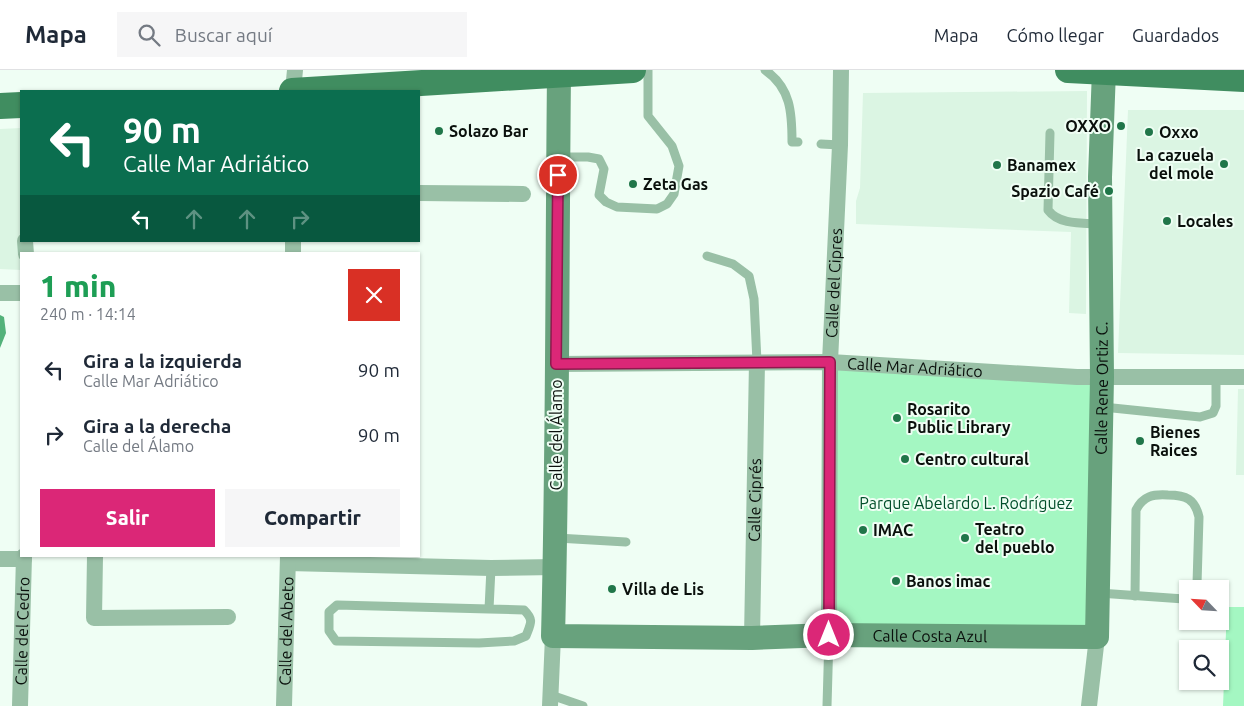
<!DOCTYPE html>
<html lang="es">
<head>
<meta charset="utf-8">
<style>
	body { margin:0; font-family:Ubuntu,sans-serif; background:#f6f6f7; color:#1f2937; height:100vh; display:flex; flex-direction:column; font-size:19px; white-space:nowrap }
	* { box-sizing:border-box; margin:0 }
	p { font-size:16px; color:#747a83 }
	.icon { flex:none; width:28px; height:28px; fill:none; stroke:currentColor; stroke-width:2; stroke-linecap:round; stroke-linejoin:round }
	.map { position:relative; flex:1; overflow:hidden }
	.side { position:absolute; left:20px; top:182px; width:400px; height:305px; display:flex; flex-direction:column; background:#fff; border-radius:0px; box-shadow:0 1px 4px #0004 }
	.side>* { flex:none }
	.guide { position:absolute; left:20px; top:20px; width:400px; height:152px; border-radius:0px; box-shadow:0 1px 4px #0004; background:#0b6e4f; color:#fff; overflow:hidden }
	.needle { width:32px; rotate:295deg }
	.buttons { position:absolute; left:1179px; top:510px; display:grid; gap:10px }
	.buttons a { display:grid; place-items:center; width:50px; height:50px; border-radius:0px; background:#fff; box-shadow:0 1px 4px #0004; font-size:25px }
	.pin { position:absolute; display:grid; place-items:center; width:42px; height:42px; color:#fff; margin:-21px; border:2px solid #fff; border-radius:50%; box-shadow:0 1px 5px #0007 }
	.me { position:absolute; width:55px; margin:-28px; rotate:0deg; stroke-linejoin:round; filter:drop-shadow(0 0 4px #0008) }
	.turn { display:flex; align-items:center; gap:18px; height:105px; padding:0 20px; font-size:22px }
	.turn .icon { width:65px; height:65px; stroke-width:2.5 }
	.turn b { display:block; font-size:35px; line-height:42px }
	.lanes { display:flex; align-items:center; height:48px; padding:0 20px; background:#0003; justify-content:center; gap:25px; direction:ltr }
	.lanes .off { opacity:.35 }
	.round { display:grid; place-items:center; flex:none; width:52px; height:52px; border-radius:0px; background:#f6f6f7 }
	.head { display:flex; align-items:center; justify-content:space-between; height:85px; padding:0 20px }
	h1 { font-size:30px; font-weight:800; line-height:38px; color:#1e9e55 }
	.cta { display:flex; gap:10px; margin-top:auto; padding:10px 20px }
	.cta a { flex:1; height:58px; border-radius:0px; background:#db2777; color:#fff; font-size:20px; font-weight:800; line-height:58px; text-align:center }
	.cta a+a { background:#f6f6f7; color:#1f2937 }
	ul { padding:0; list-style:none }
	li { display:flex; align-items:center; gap:15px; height:65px; padding:0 20px }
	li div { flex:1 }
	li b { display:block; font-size:19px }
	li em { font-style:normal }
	header { display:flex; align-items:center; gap:30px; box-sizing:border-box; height:70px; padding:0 25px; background:#fff; border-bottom:1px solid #e0e1e3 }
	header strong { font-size:24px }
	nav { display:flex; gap:28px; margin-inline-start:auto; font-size:18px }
	.search { width:350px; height:45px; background:#f6f6f7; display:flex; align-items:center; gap:12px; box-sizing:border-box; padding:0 18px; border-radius:0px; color:#747a83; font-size:19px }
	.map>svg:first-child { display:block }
	.built { fill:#dbf5e3 }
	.green { fill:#a4f7c2 }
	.water { fill:#53b27a }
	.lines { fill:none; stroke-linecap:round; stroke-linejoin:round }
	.lane { stroke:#99c0a6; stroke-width:9 }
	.street { stroke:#99c0a6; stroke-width:16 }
	.secondary { stroke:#68a27d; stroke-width:24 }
	.primary { stroke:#408d60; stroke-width:26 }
	.route-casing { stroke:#8e194d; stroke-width:12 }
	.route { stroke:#db2777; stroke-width:9 }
	.poi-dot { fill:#207649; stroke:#effef4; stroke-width:2 }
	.labels { text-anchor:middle; stroke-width:4; stroke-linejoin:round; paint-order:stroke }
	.poi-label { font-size:16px; font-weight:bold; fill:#0a100c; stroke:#effef4; text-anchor:start }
	.street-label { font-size:16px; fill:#0a100c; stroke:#effef4 }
	.park-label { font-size:16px; fill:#004e2a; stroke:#effef4 }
</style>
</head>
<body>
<header>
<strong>Mapa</strong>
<div class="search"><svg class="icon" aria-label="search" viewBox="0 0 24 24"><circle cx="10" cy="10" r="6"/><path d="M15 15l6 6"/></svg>Buscar aquí</div>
<nav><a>Mapa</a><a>Cómo llegar</a><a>Guardados</a></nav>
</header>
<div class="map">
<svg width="1244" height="636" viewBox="0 0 1244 636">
	<rect width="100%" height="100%" fill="#effef4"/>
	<g class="built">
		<polygon points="1087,21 1086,244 1069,243 1071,162 856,154 856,131 860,118 863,23"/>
		<polygon points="1128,40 1244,40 1244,285 1118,283"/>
		<polygon points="21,58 21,200 0,199 0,59"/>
		<polygon points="1238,319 1244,319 1244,405 1236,405"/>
	</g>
	<g class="green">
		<polygon points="830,292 1102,307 1097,567 829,565"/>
		<polygon points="1227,537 1244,537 1244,636 1223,636"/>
	</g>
	<polygon class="water" points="0,245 4,247 6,263 0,278"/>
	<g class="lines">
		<g class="lane">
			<path d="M765 0C791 18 792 43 792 72H798"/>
			<path d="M1050 63 1048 140C1059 155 1082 153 1099 154"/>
			<polyline points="821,74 840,75"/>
			<polyline points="559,87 588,87 599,89 604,99 599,125 606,132 617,137 657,139 667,134 674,124 679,96 672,76 648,46 648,0"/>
			<polyline points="707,186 733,194 749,206 754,229 757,292"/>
			<polyline points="1103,337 1200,347 1213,343 1216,336 1216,307"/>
			<polyline points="557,468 626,472"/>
			<polyline points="1099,523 1184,529 1188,527"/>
			<path d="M1135 526 1136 440C1143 426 1153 424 1168 425 1186 425 1195 429 1199 447L1197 514 1195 519"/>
			<path d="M489 539 524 540C534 550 531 553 526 566L514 571 479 573 336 571 329 561V542L337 535 489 539 491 498"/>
			<polyline points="551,625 583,636"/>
			<polyline points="827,636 829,566"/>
		</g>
		<g class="street">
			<polyline points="293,21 295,0"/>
			<polyline points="419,123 523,124"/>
			<polyline points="25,171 26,184"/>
			<polyline points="293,171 293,184"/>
			<polyline points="0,223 21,223"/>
			<path id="s1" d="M556 294 830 292 1077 307H1244"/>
			<polyline points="95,486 94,548 228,547"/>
			<polyline points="0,489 24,489"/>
			<polyline points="288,493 491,498 555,497"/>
			<path id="s2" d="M829 565 830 292 840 75 841 0"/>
			<path id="s3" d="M752 568 757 292"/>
			<path id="s4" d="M20 636 24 486"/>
			<path id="s5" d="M284 636 288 486"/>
			<polyline points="550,636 553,566"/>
			<polyline points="1089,636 1097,567"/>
		</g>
		<path class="secondary" id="s6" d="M559 4C557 191 558 379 553 566L752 568 829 565 1097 567 1102 307 1100 107 1104 0"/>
		<g class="primary">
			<polyline points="1068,0 1244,9"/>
			<polyline points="292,21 633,0"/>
			<polyline points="0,36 21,35"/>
		</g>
	</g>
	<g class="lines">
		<defs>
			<polyline id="route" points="558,105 556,294 830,292 829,565"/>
		</defs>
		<use href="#route" class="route-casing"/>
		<use href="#route" class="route"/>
	</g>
	<g class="poi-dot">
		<circle cx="1121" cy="56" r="5"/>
		<circle cx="439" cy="61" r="5"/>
		<circle cx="1149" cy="62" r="5"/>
		<circle cx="1224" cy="94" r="5"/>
		<circle cx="997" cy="95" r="5"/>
		<circle cx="633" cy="114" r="5"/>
		<circle cx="1109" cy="121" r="5"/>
		<circle cx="1167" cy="151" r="5"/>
		<circle cx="897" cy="348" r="5"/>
		<circle cx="1140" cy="371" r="5"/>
		<circle cx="905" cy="389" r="5"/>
		<circle cx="863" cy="460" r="5"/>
		<circle cx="965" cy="468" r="5"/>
		<circle cx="896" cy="511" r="5"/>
		<circle cx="612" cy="519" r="5"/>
	</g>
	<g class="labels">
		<g class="poi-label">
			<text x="1111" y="62" text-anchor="end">OXXO</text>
			<text x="449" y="67">Solazo Bar</text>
			<text x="1159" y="68">Oxxo</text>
			<text x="1214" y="91" text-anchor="end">La cazuela<tspan x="1214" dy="18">del mole</tspan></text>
			<text x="1007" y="101">Banamex</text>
			<text x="643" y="120">Zeta Gas</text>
			<text x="1099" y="127" text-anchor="end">Spazio Café</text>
			<text x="1177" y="157">Locales</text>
			<text x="907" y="345">Rosarito<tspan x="907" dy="18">Public Library</tspan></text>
			<text x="1150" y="368">Bienes<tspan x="1150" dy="18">Raices</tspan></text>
			<text x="915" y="395">Centro cultural</text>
			<text x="975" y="465">Teatro<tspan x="975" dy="18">del pueblo</tspan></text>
			<text x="873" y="466">IMAC</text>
			<text x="906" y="517">Banos imac</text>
			<text x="622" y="525">Villa de Lis</text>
		</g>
		<g class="street-label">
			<text dy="6" stroke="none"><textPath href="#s2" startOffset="352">Calle del Cipres</textPath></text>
			<text dy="6" stroke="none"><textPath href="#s1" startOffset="359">Calle Mar Adriático</textPath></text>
			<text dy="6" stroke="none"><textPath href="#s6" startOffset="1355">Calle Rene Ortiz C.</textPath></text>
			<text transform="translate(556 365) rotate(-90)" y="6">Calle del Álamo</text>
			<text dy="6" stroke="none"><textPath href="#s3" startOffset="138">Calle Ciprés</textPath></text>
			<text dy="6" stroke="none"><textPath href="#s4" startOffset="75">Calle del Cedro</textPath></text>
			<text dy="6" stroke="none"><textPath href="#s5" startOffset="75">Calle del Abeto</textPath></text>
			<text dy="6" stroke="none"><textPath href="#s6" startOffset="939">Calle Costa Azul</textPath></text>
		</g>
		<g class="park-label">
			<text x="966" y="439">Parque Abelardo L. Rodríguez</text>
		</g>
	</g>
</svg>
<div class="buttons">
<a><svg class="needle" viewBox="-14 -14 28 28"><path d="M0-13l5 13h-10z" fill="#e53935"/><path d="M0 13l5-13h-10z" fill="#747a83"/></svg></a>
<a><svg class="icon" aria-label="search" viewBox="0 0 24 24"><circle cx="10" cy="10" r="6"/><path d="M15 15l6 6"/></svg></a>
</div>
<div class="pin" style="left:558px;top:105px;background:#d93025"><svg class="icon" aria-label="arrive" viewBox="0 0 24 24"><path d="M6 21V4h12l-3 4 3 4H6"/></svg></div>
<svg class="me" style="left:829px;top:565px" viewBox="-20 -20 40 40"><circle r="17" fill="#db2777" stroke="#fff" stroke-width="3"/><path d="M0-11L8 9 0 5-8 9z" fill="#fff"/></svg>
<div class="guide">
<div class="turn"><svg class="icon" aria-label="left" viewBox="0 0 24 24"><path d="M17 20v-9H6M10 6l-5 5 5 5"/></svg><div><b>90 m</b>Calle Mar Adriático</div></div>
<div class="lanes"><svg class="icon" aria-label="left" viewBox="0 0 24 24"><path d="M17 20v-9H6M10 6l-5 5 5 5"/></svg><svg class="icon off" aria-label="ahead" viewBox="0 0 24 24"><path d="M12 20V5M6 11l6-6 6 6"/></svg><svg class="icon off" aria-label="ahead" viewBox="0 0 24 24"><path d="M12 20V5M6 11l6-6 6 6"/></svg><svg class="icon off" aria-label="right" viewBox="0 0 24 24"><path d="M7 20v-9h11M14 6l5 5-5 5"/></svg></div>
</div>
<section class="side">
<div class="head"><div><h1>1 min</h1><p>240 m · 14:14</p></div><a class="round" style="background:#d93025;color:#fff"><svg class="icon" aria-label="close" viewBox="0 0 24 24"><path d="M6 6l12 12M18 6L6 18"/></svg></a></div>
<ul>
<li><svg class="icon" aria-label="left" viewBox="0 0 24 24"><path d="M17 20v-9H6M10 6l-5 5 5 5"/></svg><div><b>Gira a la izquierda</b><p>Calle Mar Adriático</p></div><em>90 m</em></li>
<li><svg class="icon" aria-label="right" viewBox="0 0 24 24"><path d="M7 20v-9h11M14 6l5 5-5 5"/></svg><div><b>Gira a la derecha</b><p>Calle del Álamo</p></div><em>90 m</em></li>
</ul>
<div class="cta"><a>Salir</a><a>Compartir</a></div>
</section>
</div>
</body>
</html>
